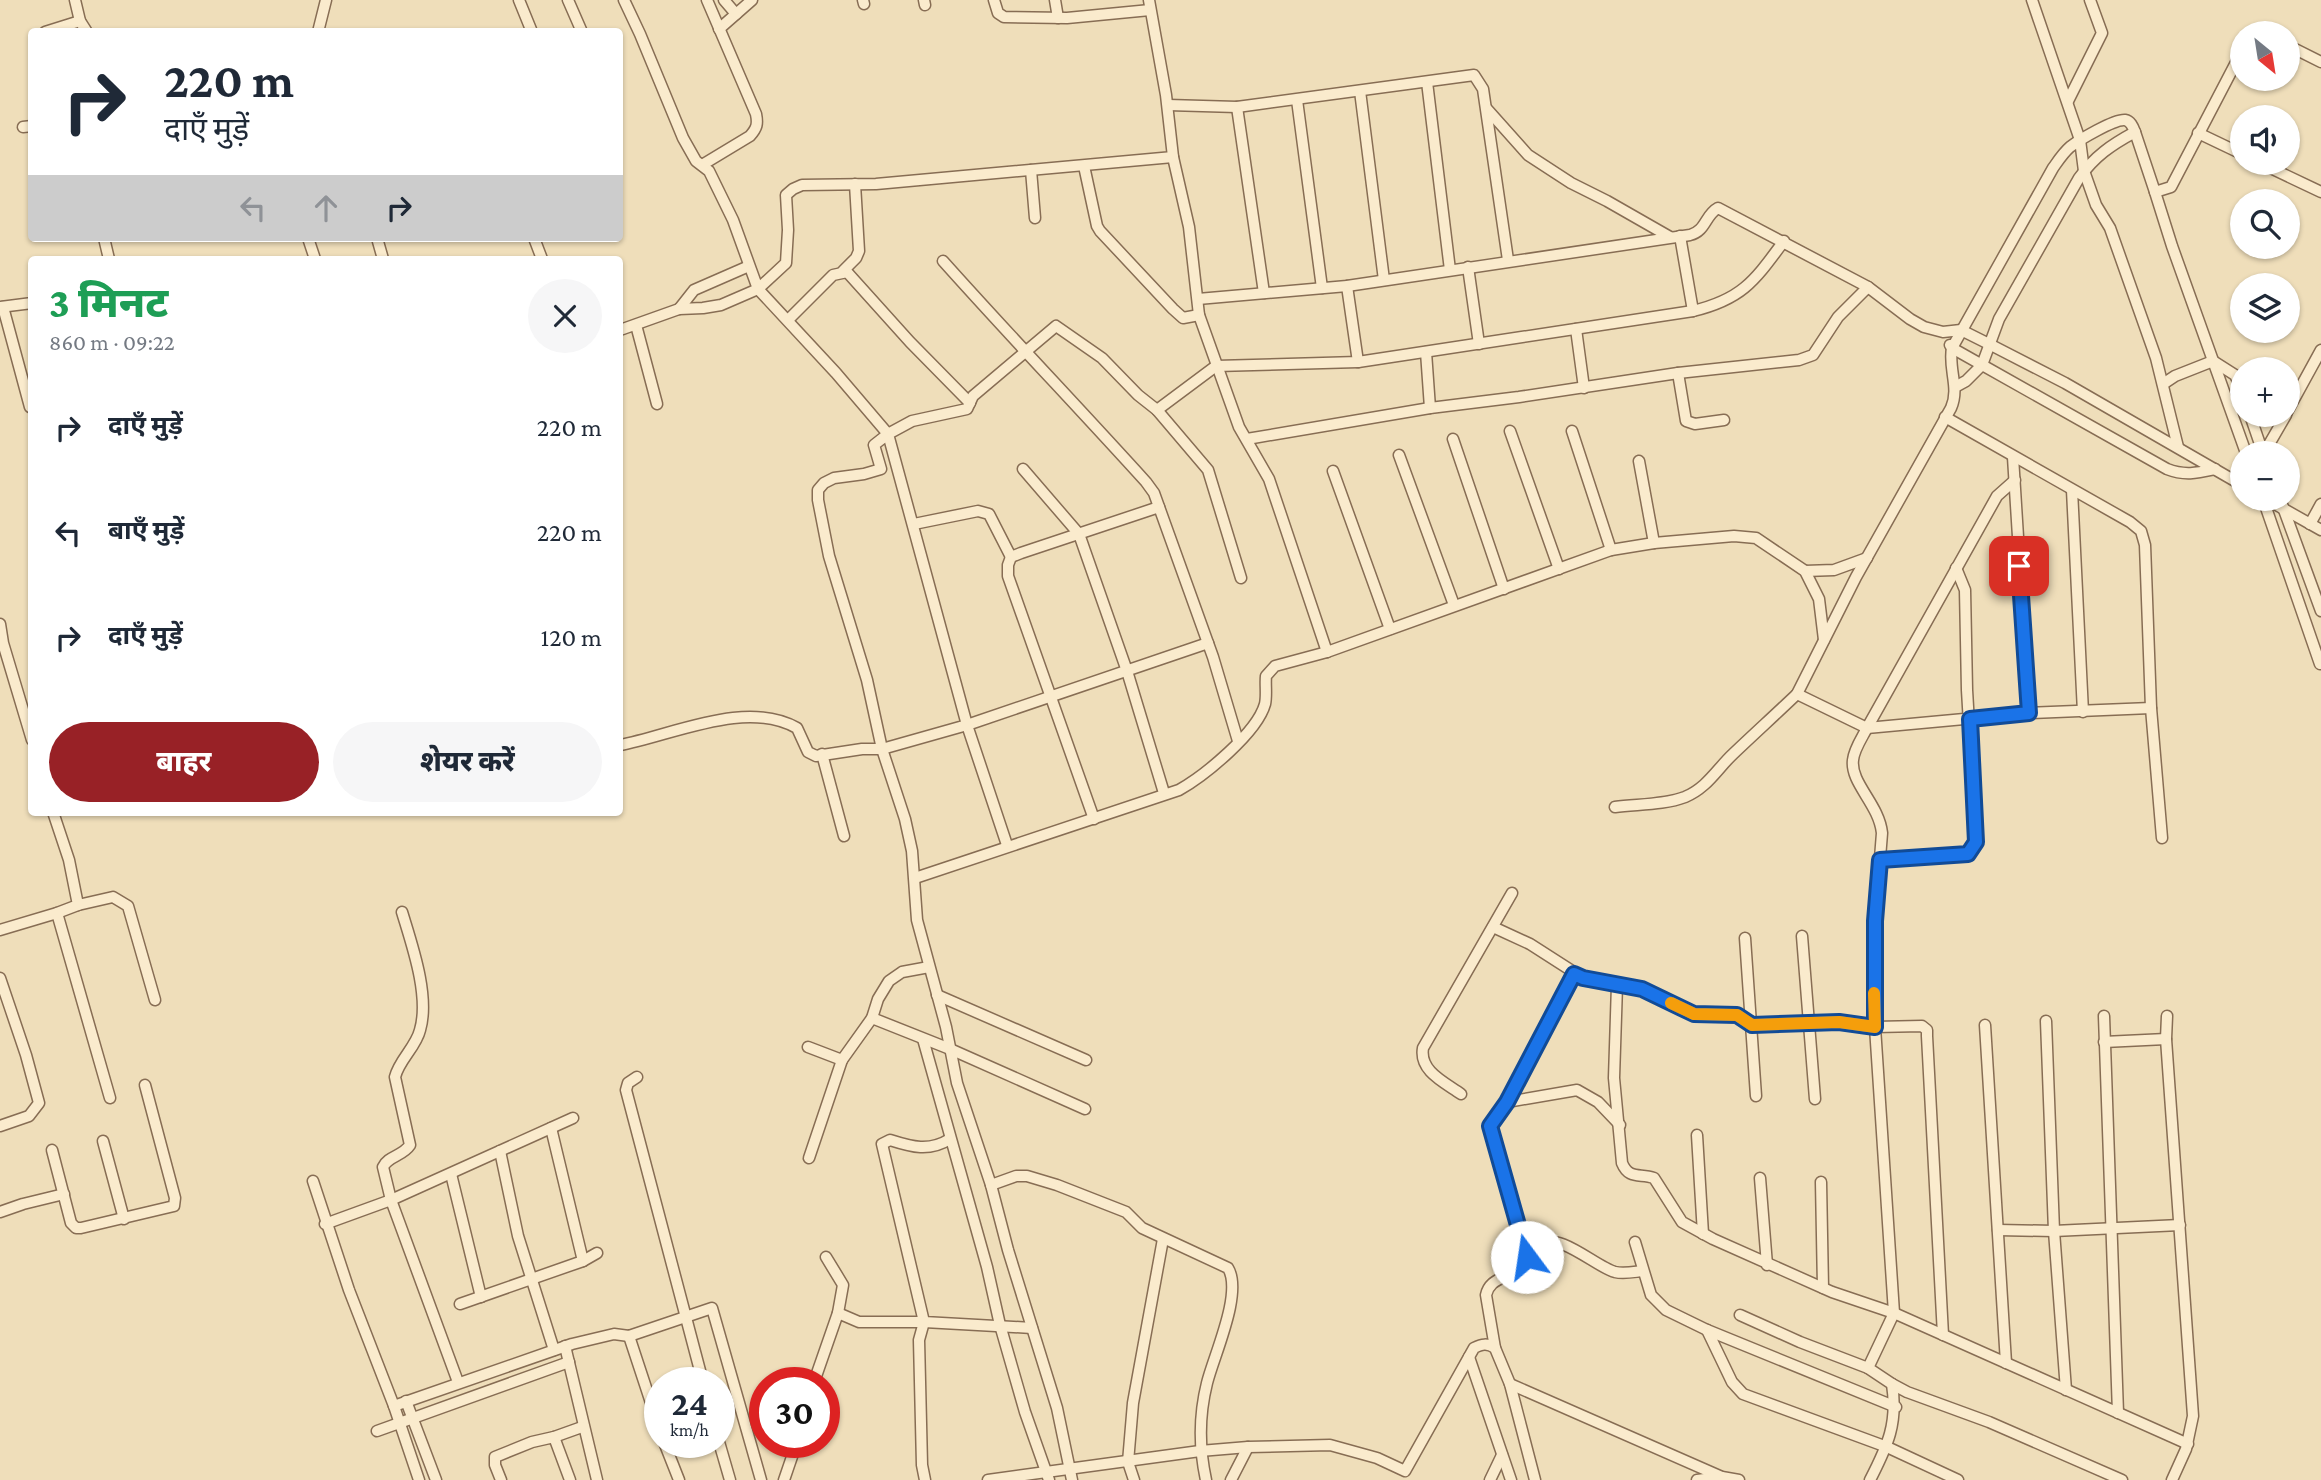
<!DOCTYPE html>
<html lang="hi">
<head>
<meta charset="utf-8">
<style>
	body { margin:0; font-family:"Crimson Pro","Noto Sans Devanagari",serif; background:#f6f6f7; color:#1f2937; height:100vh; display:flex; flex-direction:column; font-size:26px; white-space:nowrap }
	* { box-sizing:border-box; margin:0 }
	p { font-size:23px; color:#747a83 }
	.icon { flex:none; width:38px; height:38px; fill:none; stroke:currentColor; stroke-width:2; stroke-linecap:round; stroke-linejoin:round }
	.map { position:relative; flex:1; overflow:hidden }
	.side { position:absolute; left:28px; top:256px; width:595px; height:560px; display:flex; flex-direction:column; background:#fff; border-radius:7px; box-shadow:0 2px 5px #0004 }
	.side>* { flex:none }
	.hud { position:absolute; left:28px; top:28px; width:595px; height:214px; border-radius:7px; box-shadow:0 2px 5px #0004; background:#fff; color:#1f2937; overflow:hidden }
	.needle { width:46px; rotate:150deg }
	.fabs { position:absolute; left:2230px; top:21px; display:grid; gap:14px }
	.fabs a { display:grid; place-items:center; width:70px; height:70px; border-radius:50%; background:#fff; box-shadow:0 2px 5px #0004; font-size:35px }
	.speed { position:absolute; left:644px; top:1367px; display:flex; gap:14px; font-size:35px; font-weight:700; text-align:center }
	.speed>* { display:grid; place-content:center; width:91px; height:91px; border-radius:50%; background:#fff; box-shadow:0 2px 5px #0004; line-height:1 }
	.speed small { font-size:18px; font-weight:400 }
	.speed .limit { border:10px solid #d22; background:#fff; color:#111 }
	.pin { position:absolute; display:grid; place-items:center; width:60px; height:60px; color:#fff; margin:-30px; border-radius:14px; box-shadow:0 4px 10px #0006 }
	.me { position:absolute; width:77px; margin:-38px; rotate:346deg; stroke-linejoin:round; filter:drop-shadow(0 0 5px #0008) }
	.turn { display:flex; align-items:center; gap:24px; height:147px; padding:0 21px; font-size:32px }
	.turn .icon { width:91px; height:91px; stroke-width:2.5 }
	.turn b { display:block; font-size:49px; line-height:60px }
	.lanes { display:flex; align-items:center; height:66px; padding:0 21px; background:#0003; justify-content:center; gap:35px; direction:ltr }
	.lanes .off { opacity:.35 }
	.round { display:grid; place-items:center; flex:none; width:74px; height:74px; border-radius:37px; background:#f6f6f7 }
	.headline { display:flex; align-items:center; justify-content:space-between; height:119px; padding:0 21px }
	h1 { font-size:42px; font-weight:800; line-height:52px; color:#1e9e55 }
	.button { display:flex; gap:14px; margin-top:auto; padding:14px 21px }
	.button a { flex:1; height:80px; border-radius:42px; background:#982126; color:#fff; font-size:28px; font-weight:800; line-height:80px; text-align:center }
	.button a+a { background:#f6f6f7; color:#1f2937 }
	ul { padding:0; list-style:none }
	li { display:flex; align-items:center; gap:21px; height:105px; padding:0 21px }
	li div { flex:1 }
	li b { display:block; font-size:26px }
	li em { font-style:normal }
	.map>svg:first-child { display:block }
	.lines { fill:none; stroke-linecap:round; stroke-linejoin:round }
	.minor-casing { stroke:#876d54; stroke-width:13 }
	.minor { stroke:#faebcd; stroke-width:10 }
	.route-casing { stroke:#114b97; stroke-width:18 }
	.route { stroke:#1a73e8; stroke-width:12 }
	.slow { stroke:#f59e0b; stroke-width:12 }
</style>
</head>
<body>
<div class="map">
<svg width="2321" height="1480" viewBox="0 0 2321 1480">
	<rect width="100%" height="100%" fill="#efdeba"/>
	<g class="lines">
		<defs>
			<g id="minor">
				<polyline points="75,0 80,21 87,32"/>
				<polyline points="519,0 532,32"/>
				<polyline points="568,0 582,32"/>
				<polyline points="624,0 640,34 683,138 696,161 709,171 733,220 758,289 836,373 888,434 874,445 881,469 864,474 834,478 824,483 818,490 818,500 829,556 867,680 882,749 905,819 912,851 917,920 946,1027 957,1083 991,1185 1008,1250 1057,1408 1072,1480"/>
				<polyline points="724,0 736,14"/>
				<polyline points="863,0 864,4"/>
				<polyline points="924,0 925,5"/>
				<polyline points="994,0 998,13 1004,17 1067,18 1150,10"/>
				<polyline points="1055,0 1058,18"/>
				<polyline points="2032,0 2080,140 2084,171 2096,205 2110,228 2156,358 2178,447"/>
				<polyline points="719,29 752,0"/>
				<polyline points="45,32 80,21"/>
				<polyline points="318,32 326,0"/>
				<polyline points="2287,45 2321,62"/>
				<polyline points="1427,82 1450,270"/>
				<polyline points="1360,91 1384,280"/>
				<polyline points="1297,100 1322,288"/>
				<polyline points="2068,101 2102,33 2090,0"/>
				<polyline points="1168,105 1237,107 1474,75 1483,89 1508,260"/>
				<polyline points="1237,107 1264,293"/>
				<polyline points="1487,109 1528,155 1571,183 1607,201 1670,237"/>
				<polyline points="23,127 32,126"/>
				<polyline points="2198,133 2242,154"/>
				<polyline points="1173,157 1189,227 1199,315 1239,427 1269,479 1327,652"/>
				<polyline points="2260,163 2321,192"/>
				<path d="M702 165 750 136C757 128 758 124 756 114L707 0"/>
				<polyline points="1084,166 1097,226 1100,231 1173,309 1183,318 1199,315"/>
				<polyline points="1031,170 1035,218"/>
				<polyline points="2155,192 2172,246 2246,453"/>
				<polyline points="1680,236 1693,311"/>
				<polyline points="104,238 109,259"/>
				<polyline points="308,238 315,259"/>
				<polyline points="377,238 383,259"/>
				<polyline points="534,238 542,259"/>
				<path d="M943 261C1010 336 1079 408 1146 482L1154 493 1213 657 1238 741"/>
				<polyline points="1468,267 1479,344"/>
				<polyline points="843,271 856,258 859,251 855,184"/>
				<polyline points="1347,286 1358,362"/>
				<path d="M1198 299 1347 286 1690 235C1706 231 1705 215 1718 208L1868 287 1910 319 1924 327 1943 332 1961 330 1991 345 2065 383 2242 485"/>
				<polyline points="0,307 32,303"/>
				<polyline points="3,307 30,407"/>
				<polyline points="679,309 694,290 749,266"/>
				<polyline points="788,320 833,275 847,272 910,342 970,403"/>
				<polyline points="636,325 657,404"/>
				<polyline points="1576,329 1584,388"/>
				<polyline points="620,330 679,309 703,308 721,305 758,289 786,263 788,230 786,195 793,189 802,185 876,184 1173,157 1166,95 1149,0"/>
				<path d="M1950 345 1952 348 2167 469C2185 476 2197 473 2215 469"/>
				<polyline points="1426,352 1430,408"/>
				<polyline points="1678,373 1686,421 1695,424 1724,420"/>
				<polyline points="2163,384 2175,376 2213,361 2235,375 2242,389"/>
				<path d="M1955 387 1966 381 1982 365 1999 319 2079 178C2095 156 2111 145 2135 132"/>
				<polyline points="1157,410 1208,470 1241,578"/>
				<polyline points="2287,412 2321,350"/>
				<polyline points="2250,415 2263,453"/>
				<polyline points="1945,417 2130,522 2141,531 2145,545 2151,708 2162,838"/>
				<polyline points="1510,431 1559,569"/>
				<polyline points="1572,431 1611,550"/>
				<polyline points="1247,439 1430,408 1519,397 1678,373 1799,360 1813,355 1838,317 1868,287"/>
				<polyline points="1453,439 1504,589"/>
				<polyline points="2264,453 2286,415"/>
				<polyline points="1399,455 1454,605"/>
				<polyline points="2013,457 2029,713"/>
				<polyline points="1639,461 1654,543"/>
				<polyline points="1023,469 1079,534 1127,671 1164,793"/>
				<polyline points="1333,471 1390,629"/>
				<polyline points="2072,490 2083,712"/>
				<polyline points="2263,499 2320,664"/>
				<polyline points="2266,499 2321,530"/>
				<polyline points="2280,499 2321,611"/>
				<polyline points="914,524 978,511 989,514 1011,557"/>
				<polyline points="2310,524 2321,504"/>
				<polyline points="1805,571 1834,570 1867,558"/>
				<polyline points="0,624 3,643 32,740"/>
				<path d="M1797 694 1856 577 1951 408C1960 388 1948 369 1952 348L2053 168C2058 161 2063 153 2070 147 2079 140 2114 119 2125 120 2131 121 2133 127 2135 132L2155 192 2171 187 2242 51"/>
				<polyline points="1867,728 1997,496 2015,480"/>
				<polyline points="1867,728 2029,713 2151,708"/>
				<path d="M620 745C673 735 746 699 797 728L808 752 816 756 862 749H882L967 725 888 434 912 421 967 409 973 396 1056 326 1102 358 1138 395 1157 410 1216 366 1358 362 1693 311C1743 299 1755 280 1784 241"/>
				<polyline points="822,754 844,836"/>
				<path d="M1615 807C1637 804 1664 805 1685 797 1707 788 1717 769 1733 754 1754 734 1776 714 1797 694L1867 728C1862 738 1854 749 1853 760 1850 783 1879 804 1882 833L1875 921V1027L1894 1313 1868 1368 1892 1384C1898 1423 1888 1445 1870 1480"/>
				<polyline points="1094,819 1008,576 1008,565 1011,557 1021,553 1159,507"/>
				<polyline points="1007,845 967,725 1208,643"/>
				<polyline points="1880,861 1968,854 1976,842 1967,690 1965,590 1956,568"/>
				<path d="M915 878 1179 790C1204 776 1257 733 1265 704 1267 695 1265 684 1266 676L1275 666 1327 652 1611 550 1654 543 1734 536 1756 538 1805 571 1819 599 1824 640"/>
				<polyline points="78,905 113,897 128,906 155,1000"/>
				<path d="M402 912C412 945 430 996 420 1030 416 1047 399 1060 395 1077L410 1145C403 1156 388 1156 383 1167L391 1200 458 1382"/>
				<polyline points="57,913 110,1098"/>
				<polyline points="1493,927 1530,944 1583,978 1642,989 1694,1014 1737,1015 1748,1023 1758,1025 1839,1022 1875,1027 1922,1026 1927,1030 1927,1036 1943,1335"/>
				<polyline points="0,930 57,913 78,905 69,860 53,812"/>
				<polyline points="1802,936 1815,1099"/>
				<polyline points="1745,938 1756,1096"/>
				<polyline points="0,978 26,1055 39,1103 29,1116 0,1126"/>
				<path d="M1617 985 1614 1078 1622 1163C1629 1180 1640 1173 1654 1178L1682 1222 1713 1239 1832 1292 1894 1313 2188 1444"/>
				<polyline points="937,995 1086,1060"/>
				<polyline points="2104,1016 2118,1413"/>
				<polyline points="2167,1016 2166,1039 2193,1416 2186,1449 2172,1480"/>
				<polyline points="872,1018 950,1049 1085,1109"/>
				<polyline points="2046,1021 2054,1231 2066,1390"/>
				<polyline points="1985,1025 2006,1363"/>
				<polyline points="923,1039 987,1267 1000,1325 1025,1412 1049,1480"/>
				<polyline points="2104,1042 2166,1039"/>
				<polyline points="808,1047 842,1060 872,1018 878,999 889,981 902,972 929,967"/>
				<polyline points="637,1077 628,1083 626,1090 703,1382"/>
				<path d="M1461 1094C1444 1082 1419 1071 1423 1048L1512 893"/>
				<polyline points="1507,1102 1574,974"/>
				<polyline points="551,1128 583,1261"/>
				<polyline points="1697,1135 1703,1234"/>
				<path d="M950 1139C929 1152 912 1147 890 1140L882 1144 924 1322 1032 1328"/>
				<polyline points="103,1141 124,1219"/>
				<polyline points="52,1150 71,1223 76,1228 81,1228 174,1206 175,1198 145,1085"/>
				<polyline points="500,1151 518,1236 554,1350"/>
				<polyline points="809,1158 842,1060"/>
				<polyline points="451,1174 481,1297"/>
				<polyline points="1760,1178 1767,1265"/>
				<polyline points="313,1181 349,1290 394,1406 572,1344 614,1334 629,1336 712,1308 761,1480"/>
				<polyline points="1821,1182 1823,1288"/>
				<path d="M991 1185 1016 1176H1027L1057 1185 1126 1212 1142 1228 1228 1268C1243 1293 1214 1355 1207 1383 1199 1415 1199 1448 1206 1480"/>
				<polyline points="0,1212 23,1204 64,1194"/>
				<polyline points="325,1224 391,1200 573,1118"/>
				<polyline points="1998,1230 2054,1231 2180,1225"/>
				<polyline points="1635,1242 1651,1295 1666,1310 1707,1330 1896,1407"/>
				<polyline points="826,1257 843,1285 838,1313"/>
				<polyline points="1527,1257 1490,1127 1507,1102 1577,1090 1598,1102 1620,1125"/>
				<polyline points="460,1304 583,1261 597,1253"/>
				<polyline points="1740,1315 1800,1342 1868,1368"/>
				<polyline points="1707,1330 1732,1382 1743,1394 1887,1447 1958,1480"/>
				<polyline points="629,1336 660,1430"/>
				<polyline points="565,1346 597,1480"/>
				<path d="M1495 1348 1486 1295C1489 1280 1503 1279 1513 1271 1523 1263 1530 1250 1540 1244 1560 1232 1596 1267 1615 1272 1624 1274 1633 1272 1642 1271"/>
				<polyline points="1469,1357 1511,1480"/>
				<polyline points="814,1382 838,1313 859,1322 924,1322 919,1340 922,1465 925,1480"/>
				<polyline points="1510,1384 1722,1477 1739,1480"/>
				<polyline points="1892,1384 1907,1392 1989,1422 2122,1480"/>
				<polyline points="406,1401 436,1480"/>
				<polyline points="394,1406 419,1480"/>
				<polyline points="377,1431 569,1362"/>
				<polyline points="554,1437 582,1427"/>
				<polyline points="664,1442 679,1480"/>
				<polyline points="719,1442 730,1480"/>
				<polyline points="501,1480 495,1465 495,1457 532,1442 554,1437 570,1480"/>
				<polyline points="784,1480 797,1442"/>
				<path d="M988 1480 1200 1451 1248 1447 1330 1445 1377 1458 1405 1471 1474 1348C1482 1344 1487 1343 1495 1348L1510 1384 1535 1480"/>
				<polyline points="1134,1480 1128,1462 1133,1403 1163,1239"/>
				<polyline points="1231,1480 1248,1447"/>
				<polyline points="1490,1480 1502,1455"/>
				<polyline points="1697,1480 1721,1477"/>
			</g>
		</defs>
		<use href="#minor" class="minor-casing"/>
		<use href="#minor" class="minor"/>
	</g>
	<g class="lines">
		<defs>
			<polyline id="route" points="1527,1257 1490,1126 1507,1102 1574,974 1583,978 1642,989 1694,1014 1737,1015 1752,1025 1839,1022 1875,1027 1875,921 1880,860 1968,854 1976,842 1970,719 2029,713 2019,566"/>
		</defs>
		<use href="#route" class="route-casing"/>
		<use href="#route" class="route"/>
		<polyline class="slow" points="1671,1003 1694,1014 1737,1015 1752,1025 1839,1022 1875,1027 1874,993"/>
	</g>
</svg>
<div class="fabs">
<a><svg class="needle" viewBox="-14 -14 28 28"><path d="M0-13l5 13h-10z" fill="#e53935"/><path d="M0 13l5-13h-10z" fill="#747a83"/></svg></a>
<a><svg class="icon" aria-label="sound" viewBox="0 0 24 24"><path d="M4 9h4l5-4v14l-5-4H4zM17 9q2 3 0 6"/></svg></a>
<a><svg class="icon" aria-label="search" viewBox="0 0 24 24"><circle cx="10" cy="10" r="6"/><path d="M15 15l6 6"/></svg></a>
<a><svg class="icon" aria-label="layers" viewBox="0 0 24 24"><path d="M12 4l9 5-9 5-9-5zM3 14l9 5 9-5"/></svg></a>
<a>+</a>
<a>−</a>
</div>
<div class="speed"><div>24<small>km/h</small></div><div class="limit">30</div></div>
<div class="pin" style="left:2019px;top:566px;background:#d93025"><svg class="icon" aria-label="arrive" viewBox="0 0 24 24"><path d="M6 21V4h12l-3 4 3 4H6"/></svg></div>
<svg class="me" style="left:1527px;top:1257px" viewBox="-20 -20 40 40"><circle r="19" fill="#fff"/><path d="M0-13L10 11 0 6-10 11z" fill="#1a73e8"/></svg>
<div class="hud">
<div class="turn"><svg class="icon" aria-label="right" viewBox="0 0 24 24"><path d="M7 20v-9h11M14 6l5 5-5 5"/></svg><div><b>220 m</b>दाएँ मुड़ें</div></div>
<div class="lanes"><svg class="icon off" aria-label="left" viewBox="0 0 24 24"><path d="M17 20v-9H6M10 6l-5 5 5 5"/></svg><svg class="icon off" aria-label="ahead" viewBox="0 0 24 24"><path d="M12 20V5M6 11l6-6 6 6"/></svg><svg class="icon" aria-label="right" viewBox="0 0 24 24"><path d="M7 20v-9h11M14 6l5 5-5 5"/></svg></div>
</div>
<section class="side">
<div class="headline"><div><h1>3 मिनट</h1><p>860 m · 09:22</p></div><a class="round"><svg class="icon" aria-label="close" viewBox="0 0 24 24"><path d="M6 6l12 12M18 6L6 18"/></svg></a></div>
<ul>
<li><svg class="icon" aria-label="right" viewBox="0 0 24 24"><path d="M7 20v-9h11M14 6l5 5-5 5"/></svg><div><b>दाएँ मुड़ें</b></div><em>220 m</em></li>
<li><svg class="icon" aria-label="left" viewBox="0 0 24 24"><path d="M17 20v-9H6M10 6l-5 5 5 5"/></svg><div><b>बाएँ मुड़ें</b></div><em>220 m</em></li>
<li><svg class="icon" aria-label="right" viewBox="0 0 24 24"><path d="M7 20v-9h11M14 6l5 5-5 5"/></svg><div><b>दाएँ मुड़ें</b></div><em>120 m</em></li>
</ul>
<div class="button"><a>बाहर</a><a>शेयर करें</a></div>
</section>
</div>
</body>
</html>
